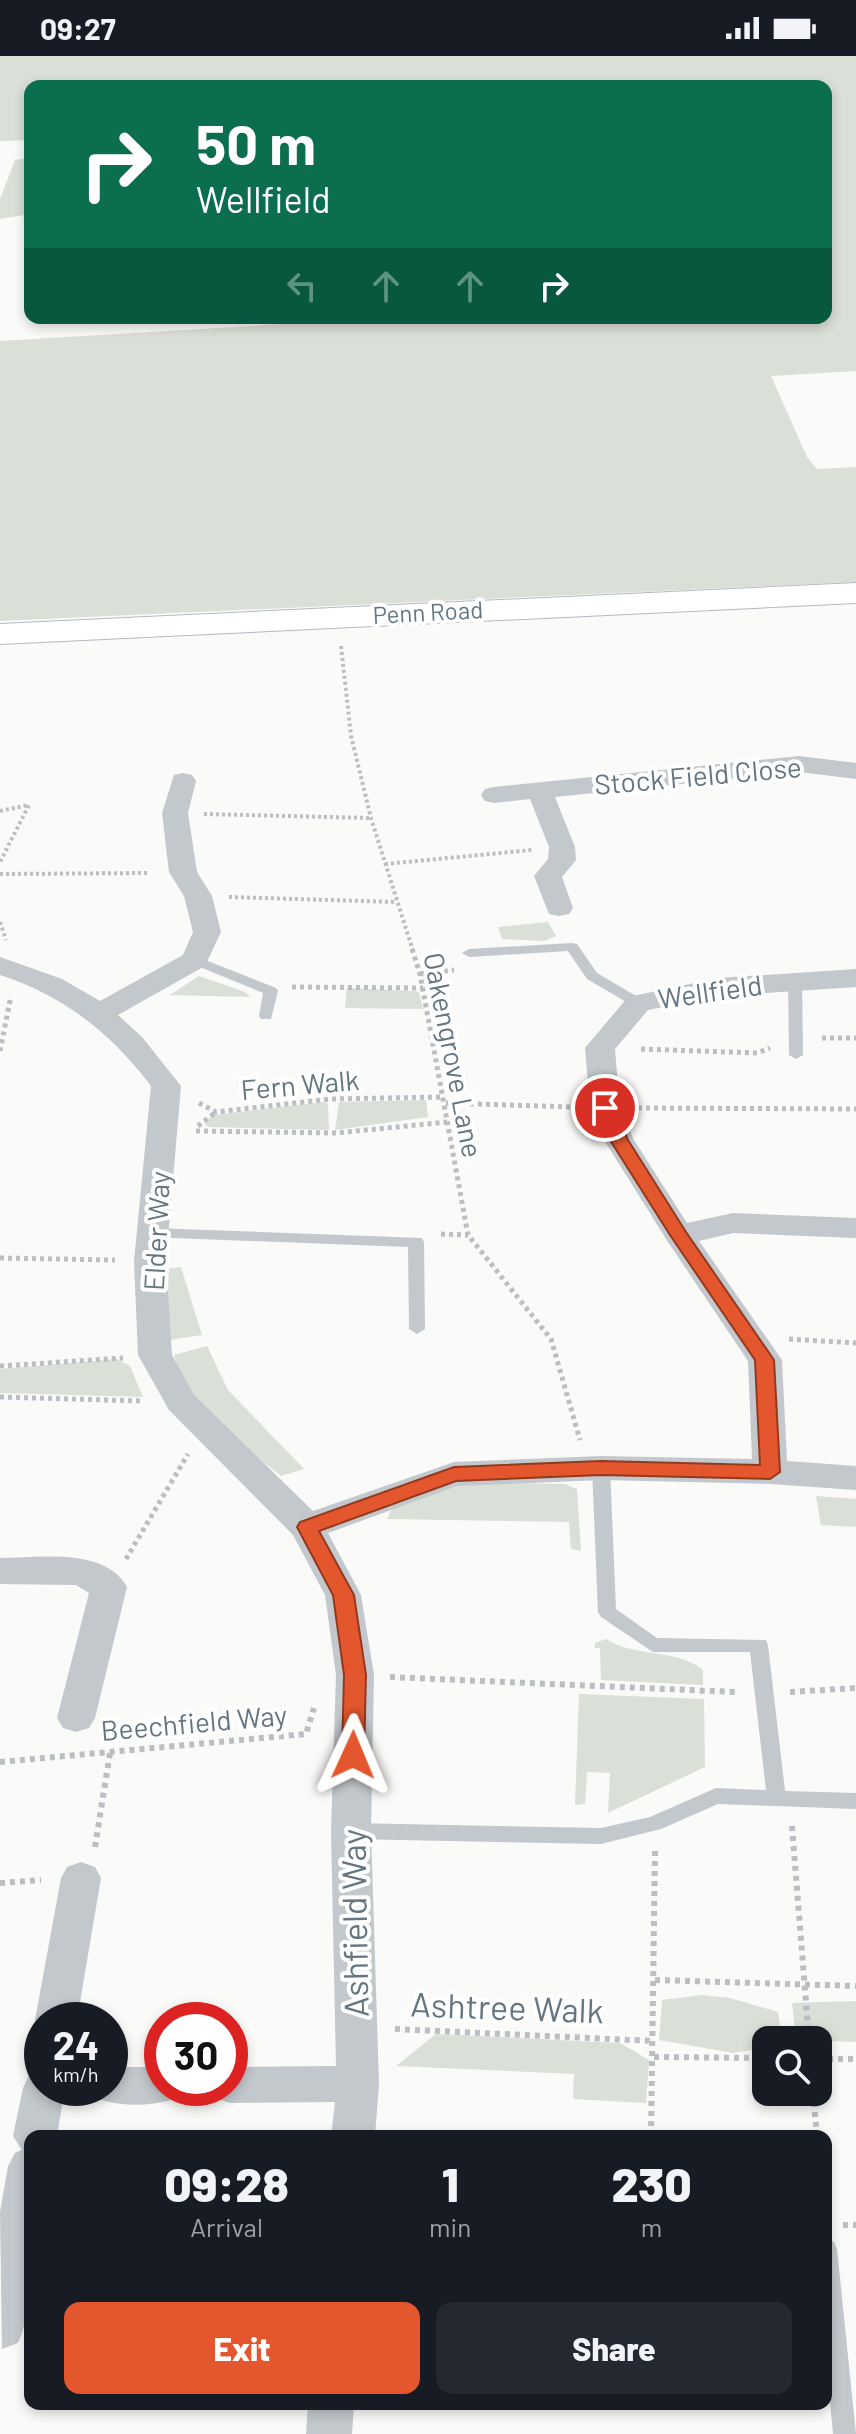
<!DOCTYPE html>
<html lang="en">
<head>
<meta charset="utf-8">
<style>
	body { margin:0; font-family:Barlow,sans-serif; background:#242831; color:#f1f3f6; height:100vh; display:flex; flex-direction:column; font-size:30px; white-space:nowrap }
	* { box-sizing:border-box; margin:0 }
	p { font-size:26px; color:#9ea1a6 }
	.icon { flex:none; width:44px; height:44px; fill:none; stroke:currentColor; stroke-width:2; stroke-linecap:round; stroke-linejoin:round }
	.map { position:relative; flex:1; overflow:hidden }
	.drawer { position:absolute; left:24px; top:2074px; width:808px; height:280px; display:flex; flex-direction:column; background:#171b24; border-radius:16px; box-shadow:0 4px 12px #0003 }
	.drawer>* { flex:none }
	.banner { position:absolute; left:24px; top:24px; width:808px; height:244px; border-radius:16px; box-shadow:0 4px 12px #0003; background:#0b6e4f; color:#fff; overflow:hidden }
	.tools { position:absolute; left:752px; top:1970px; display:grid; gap:16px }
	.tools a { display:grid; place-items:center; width:80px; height:80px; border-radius:16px; background:#171b24; box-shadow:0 4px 12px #0003; font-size:40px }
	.speed { position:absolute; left:24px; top:1946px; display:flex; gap:16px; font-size:40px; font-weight:700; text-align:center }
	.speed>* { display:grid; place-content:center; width:104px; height:104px; border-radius:50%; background:#171b24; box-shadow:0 4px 12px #0003; line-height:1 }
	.speed small { font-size:20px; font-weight:400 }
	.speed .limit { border:12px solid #d22; background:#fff; color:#111 }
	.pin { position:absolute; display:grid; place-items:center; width:68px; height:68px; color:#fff; margin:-34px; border:4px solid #fff; border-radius:50%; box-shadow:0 2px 8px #0007 }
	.me { position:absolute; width:88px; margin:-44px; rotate:1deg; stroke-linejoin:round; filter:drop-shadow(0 0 6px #0008) }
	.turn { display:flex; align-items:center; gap:28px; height:168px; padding:0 40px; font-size:36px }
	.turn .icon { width:104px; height:104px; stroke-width:2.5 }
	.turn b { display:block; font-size:56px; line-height:68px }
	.lanes { display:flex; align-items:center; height:76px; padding:0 40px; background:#0003; justify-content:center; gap:40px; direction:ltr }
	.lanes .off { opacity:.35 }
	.eta { display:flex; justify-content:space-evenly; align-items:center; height:136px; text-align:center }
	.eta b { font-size:48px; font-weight:800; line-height:56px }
	.button { display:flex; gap:16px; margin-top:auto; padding:16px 40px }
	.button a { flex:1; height:92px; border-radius:16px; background:#e4572e; color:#fff; font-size:32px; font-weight:800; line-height:92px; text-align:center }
	.button a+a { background:#242831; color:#f1f3f6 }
	.status { display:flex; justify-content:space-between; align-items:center; height:56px; padding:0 40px; background:#171b24; direction:ltr }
	.status svg { height:22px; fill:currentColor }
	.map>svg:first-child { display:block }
	.green { fill:#dadfd7 }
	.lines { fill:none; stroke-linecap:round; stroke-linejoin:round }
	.secondary-casing { stroke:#b3babf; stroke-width:2 }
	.path-far2 { stroke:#bbbfc2; stroke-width:4; stroke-dasharray:3 3; stroke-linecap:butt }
	.path-far1 { stroke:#bbbfc2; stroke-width:5; stroke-dasharray:4 4; stroke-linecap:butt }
	.path { stroke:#bbbfc2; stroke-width:6; stroke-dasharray:5 5; stroke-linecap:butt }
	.lane { fill:#c3c8cc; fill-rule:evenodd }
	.street { fill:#c3c8cc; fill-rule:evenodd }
	.secondary { fill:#fff; fill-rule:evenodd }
	.route { fill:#e4572e; stroke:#94391e; stroke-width:2 }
	.labels { text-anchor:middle; stroke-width:8; stroke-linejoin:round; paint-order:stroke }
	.far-street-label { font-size:24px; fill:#657683; stroke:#fff }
	.street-label { font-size:28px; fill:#657683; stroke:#fff }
	.near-street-label { font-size:34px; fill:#657683; stroke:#fff }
</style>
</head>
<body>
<div class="status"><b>09:27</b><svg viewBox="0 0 49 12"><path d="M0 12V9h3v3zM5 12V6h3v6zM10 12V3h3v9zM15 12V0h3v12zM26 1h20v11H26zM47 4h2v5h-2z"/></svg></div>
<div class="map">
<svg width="856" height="2378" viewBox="0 0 856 2378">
	<rect width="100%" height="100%" fill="#fafaf8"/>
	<g class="green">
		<polygon points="0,0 856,0 856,315 771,320 807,401 817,413 856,411 856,526 0,565 0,285 300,267 296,262 826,262 826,30 30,30 30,84 0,85"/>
		<polygon points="30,102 30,158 0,163 0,143 15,104"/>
		<polygon points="548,866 556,880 544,885 502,883 498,871"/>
		<polygon points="199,920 245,936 250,941 170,939"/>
		<polygon points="347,932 414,935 419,936 423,953 345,952"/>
		<polygon points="426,1044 428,1061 335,1074 339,1046"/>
		<polygon points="324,1046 328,1048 329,1074 208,1071 204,1066 214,1059"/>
		<polygon points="181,1211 202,1279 169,1284 166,1263 168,1213"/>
		<path d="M207 1290 228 1334 304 1413 281 1420C241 1387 184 1352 174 1299Z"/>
		<polygon points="117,1303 130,1310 143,1341 0,1337 0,1313"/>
		<polygon points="458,1426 565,1428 577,1433 581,1495 571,1493 569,1466 387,1463 394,1448"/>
		<polygon points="816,1440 856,1443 856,1471 821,1469"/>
		<path d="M606 1583C639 1603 677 1592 703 1614V1629L601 1624 600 1592H595V1587Z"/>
		<polygon points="579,1638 704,1643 705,1711 608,1757 610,1717 587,1716 585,1748 575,1749"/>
		<polygon points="702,1939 730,1942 778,1956 782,1984 766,1984 766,1992 733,1997 659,1984 662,1944"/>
		<polygon points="856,1945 856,1986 796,1984 792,1947"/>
		<polygon points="436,1978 620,1987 649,2004 646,2047 573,2043 574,2018 396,2010"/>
	</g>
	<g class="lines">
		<defs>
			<polygon id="secondary" points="856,527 856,547 0,588 0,568"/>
		</defs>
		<use href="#secondary" class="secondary-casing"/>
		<g class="path-far2">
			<polyline points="341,590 351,680 371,762 413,895"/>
			<polyline points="0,755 29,749 0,806"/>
			<polyline points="204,758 370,762"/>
			<polyline points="385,808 532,794"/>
			<polyline points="0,818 150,817"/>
			<polyline points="229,841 396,846"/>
			<polyline points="0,866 6,884"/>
		</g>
		<g class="path-far1">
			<polyline points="412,893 420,918 468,1179 551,1283 580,1384"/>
			<polyline points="420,918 454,914"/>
			<polyline points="292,931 423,932"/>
			<polyline points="822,982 856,982"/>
			<polyline points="641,993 757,997 770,992"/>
			<polyline points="0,995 11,940"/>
			<polyline points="199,1047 216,1056 330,1043 444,1041"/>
			<polyline points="446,1047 572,1051"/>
			<polyline points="638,1052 856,1053"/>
			<polyline points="198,1070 216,1056"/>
			<polyline points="196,1075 336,1077 447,1066"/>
			<polyline points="441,1178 468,1179"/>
			<polyline points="0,1202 115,1204"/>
			<polyline points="789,1283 856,1287"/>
			<polyline points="0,1310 123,1302"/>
			<polyline points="0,1341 143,1345"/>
			<polyline points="126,1503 188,1398"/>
		</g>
		<g class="path">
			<polyline points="390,1621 736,1636"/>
			<polyline points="790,1636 856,1632"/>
			<polyline points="0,1706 306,1678 314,1652"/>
			<polyline points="792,1770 809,1984"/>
			<polyline points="95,1791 110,1697"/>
			<polyline points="0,1827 41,1824"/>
			<polyline points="655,1924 856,1930"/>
			<polyline points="395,1973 654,1985"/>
			<polyline points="654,2001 766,2002"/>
			<polyline points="818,2003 856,2003"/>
			<polyline points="813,2036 817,2080"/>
			<polyline points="651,2080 655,1793"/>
			<polyline points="843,2169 856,2169"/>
		</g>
		<g class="lane">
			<polygon points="572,887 577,888 597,917 643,944 645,947 643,950 633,950 587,923 568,895 469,901 462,897 469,893"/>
			<polygon points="195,900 276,932 278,935 271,963 261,963 259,960 263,937 190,907 188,904 190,901"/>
			<polygon points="795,921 802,925 803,999 796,1003 789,999 788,925"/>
			<polygon points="153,1172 422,1182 424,1186 425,1273 417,1278 409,1273 408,1191 147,1181 145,1177"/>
			<polygon points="601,1406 607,1408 610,1412 616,1553 657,1582 766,1584 768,1589 785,1735 856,1737 856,1753 718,1748 661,1773 601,1788 351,1783 344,1781 341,1775 344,1769 351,1767 601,1772 650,1761 716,1732 766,1734 750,1596 653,1596 601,1561 598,1556 592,1412 595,1408"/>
			<polygon points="826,2183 834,2186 837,2193 856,2378 833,2378 826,2305"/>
		</g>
		<g class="street">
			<polygon points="799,700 856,707 856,723 799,716 555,741 575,791 576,804 562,821 573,852 569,858 559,860 549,858 534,820 548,803 549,791 530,743 494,747 485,745 481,739 485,733 494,731"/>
			<path d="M183 717 192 719 196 725 188 757 197 816 212 840 221 876 205 910 118 959 142 981 181 1030 166 1205 172 1299 194 1339 313 1455 454 1406 601 1400 752 1403 748 1305 668 1186 604 1084 590 1052 585 992 628 941 718 922 856 913V931L718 940 648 954 615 993 620 1052 634 1084 687 1167 733 1157 856 1162V1182L733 1177 699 1185 782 1304 787 1405 856 1410V1434L770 1428 601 1424 457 1430 328 1477 361 1539 374 1619 371 1775 379 2028 375 2080H331L335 2046 230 2047 215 2042 210 2032H230V2011L336 2010 331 1775 336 1619 325 1539 293 1479 169 1354 138 1299 134 1205 151 1030C111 977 64 940 0 919V901L62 923 100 945 183 899 193 876 184 840 169 816 162 757 174 719Z"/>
			<path d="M0 1502C38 1502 105 1491 127 1531L95 1662 89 1672 76 1676 63 1672 57 1662 89 1537 76 1529 0 1528Z"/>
			<polygon points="81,1806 95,1811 101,1822 77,1964 42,1964 42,1977 35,1964 61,1822 67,1811"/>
			<path d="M110 2011H162V2032H182L177 2042C152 2051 120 2051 95 2042L90 2032H110Z"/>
			<path d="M42 2014V2032H65L57 2080H30C30 2135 40 2239 18 2287L2 2293 0 2156 8 2110 15 2097 22 2094 13 2080 23 2032 29 2019Z"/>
			<polygon points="308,2348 354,2348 352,2378 306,2378"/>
		</g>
		<use href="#secondary" class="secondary"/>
	</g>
	<polygon class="route" points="605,1047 614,1052 628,1084 686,1176 774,1304 780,1416 770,1423 601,1419 456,1425 319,1475 354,1539 366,1619 364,1699 361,1705 353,1707 346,1705 342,1699 344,1619 333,1539 297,1471 300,1466 454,1411 601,1405 760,1409 755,1304 670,1179 610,1084 597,1052"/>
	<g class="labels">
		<g class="far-street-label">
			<text transform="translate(428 557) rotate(-3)" y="8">Penn Road</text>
		</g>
		<g class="street-label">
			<text transform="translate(698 720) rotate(-5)" y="10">Stock Field Close</text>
			<text transform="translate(710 936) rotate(-8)" y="10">Wellfield</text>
			<text transform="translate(453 999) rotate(79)" y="10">Oakengrove Lane</text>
			<text transform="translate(300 1029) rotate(-5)" y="10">Fern Walk</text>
			<text transform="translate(157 1175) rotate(-87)" y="10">Elder Way</text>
			<text transform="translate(194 1667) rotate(-5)" y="10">Beechfield Way</text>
		</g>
		<g class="near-street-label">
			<text transform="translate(355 1867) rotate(-91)" y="12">Ashfield Way</text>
			<text transform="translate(507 1952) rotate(2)" y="12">Ashtree Walk</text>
		</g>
	</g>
</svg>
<div class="tools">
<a><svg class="icon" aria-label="search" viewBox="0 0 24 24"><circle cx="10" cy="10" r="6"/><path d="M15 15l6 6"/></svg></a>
</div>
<div class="speed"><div>24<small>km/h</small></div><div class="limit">30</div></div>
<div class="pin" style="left:605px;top:1052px;background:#d93025"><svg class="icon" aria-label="arrive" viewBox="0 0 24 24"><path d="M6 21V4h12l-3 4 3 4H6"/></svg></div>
<svg class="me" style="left:353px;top:1699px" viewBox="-20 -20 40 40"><path d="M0-17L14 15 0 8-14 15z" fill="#e4572e" stroke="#fff" stroke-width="4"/></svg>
<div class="banner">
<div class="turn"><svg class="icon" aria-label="right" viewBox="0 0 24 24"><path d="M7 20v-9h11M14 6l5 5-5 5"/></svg><div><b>50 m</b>Wellfield</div></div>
<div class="lanes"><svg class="icon off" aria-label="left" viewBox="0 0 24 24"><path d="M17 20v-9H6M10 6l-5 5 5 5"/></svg><svg class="icon off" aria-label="ahead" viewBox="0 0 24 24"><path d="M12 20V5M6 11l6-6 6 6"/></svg><svg class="icon off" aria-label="ahead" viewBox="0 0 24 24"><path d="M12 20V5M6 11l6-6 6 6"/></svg><svg class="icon" aria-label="right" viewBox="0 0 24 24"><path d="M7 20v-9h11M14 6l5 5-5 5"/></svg></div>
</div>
<section class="drawer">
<div class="eta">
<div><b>09:28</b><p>Arrival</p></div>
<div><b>1</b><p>min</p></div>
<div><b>230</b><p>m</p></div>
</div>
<div class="button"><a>Exit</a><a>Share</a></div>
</section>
</div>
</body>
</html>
